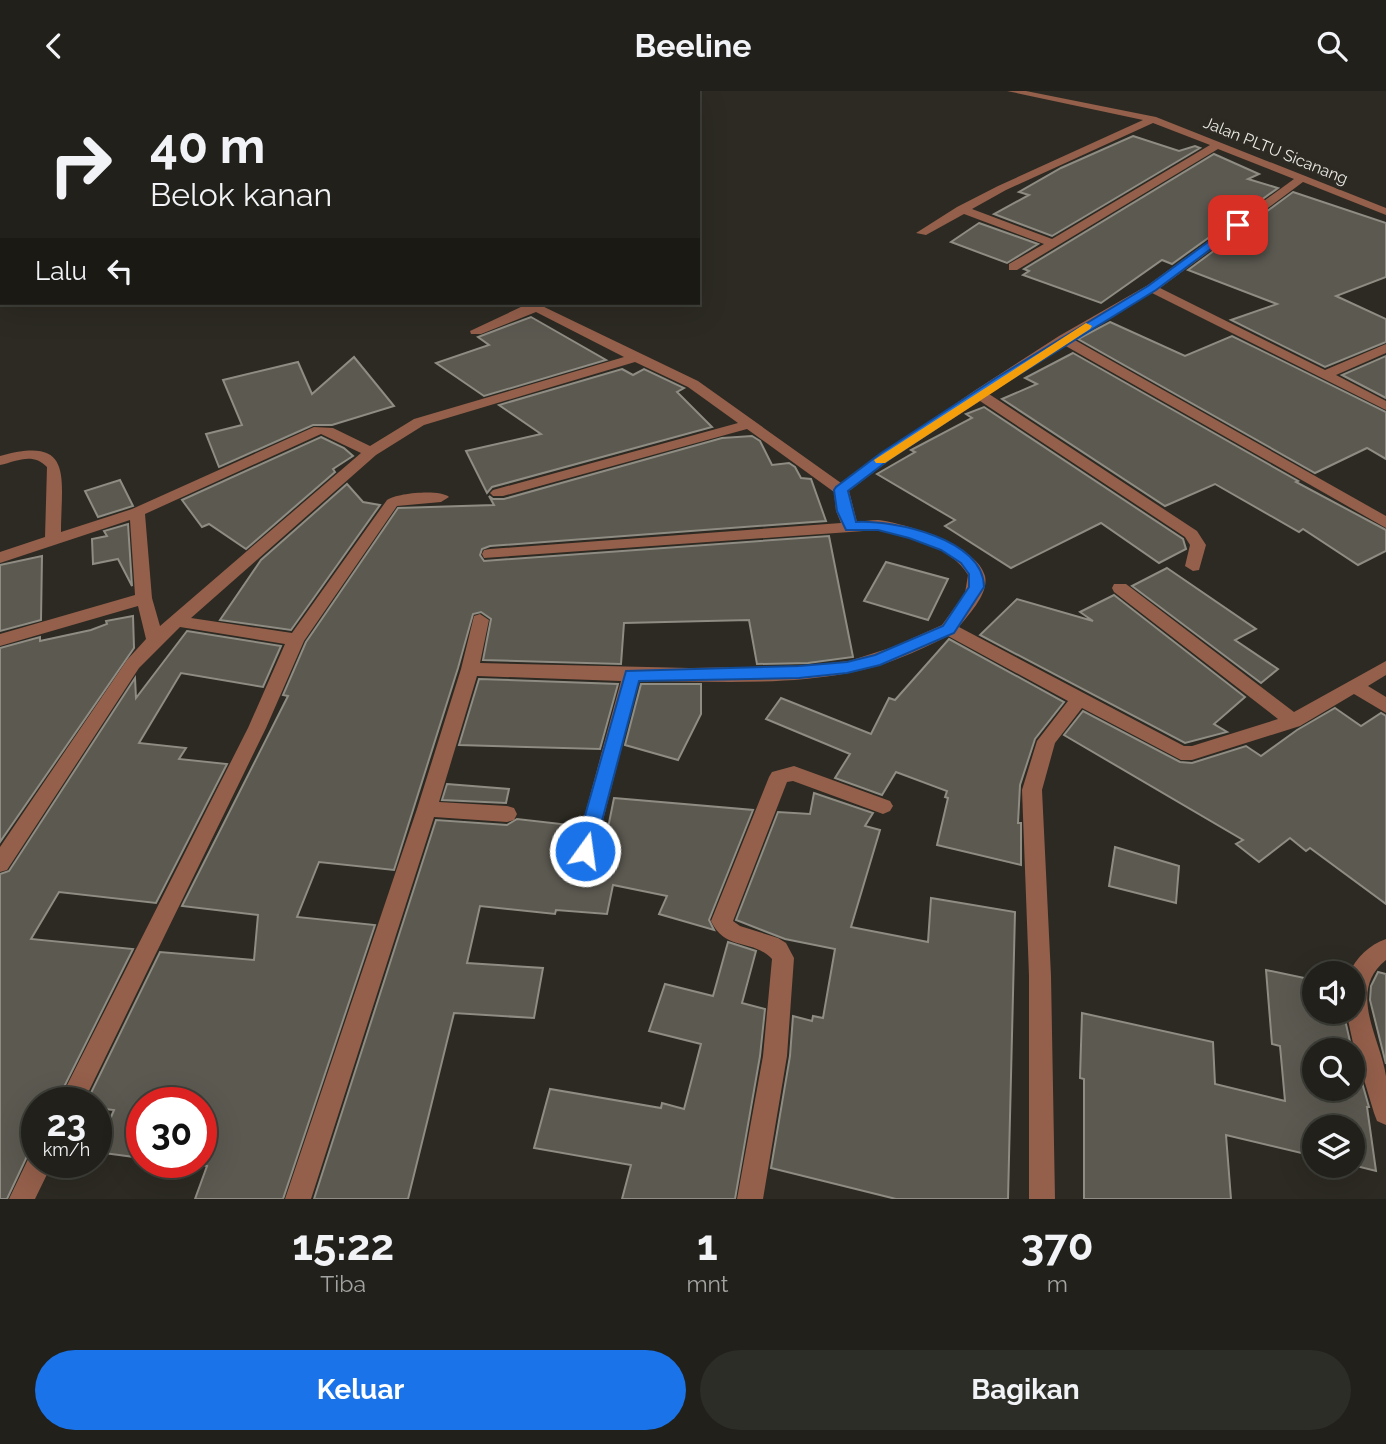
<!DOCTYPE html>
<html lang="id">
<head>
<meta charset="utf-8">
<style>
	body { margin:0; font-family:Raleway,sans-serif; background:#2d2d27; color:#f1f3f6; height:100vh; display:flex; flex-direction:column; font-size:26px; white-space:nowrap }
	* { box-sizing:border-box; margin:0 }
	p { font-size:23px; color:#a2a3a2 }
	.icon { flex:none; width:38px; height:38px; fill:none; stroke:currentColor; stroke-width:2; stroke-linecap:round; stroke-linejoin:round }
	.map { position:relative; height:1108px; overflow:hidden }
	.drawer { display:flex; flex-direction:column; background:#21201a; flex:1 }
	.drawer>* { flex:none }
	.hud { position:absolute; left:0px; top:0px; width:700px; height:214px; box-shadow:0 7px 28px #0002,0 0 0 2px #3e3e39; background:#21201a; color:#f1f3f6; overflow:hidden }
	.buttons { position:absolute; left:1302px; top:870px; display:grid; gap:14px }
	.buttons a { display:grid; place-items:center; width:63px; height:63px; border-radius:50%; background:#21201a; box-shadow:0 7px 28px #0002,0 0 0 2px #3e3e39; font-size:35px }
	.speed { position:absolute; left:21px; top:996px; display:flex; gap:14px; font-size:35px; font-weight:700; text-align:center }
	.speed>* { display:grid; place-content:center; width:91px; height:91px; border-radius:50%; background:#21201a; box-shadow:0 7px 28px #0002,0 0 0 2px #3e3e39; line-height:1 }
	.speed small { font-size:18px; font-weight:400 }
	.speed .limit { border:10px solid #d22; background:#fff; color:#111 }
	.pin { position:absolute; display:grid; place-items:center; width:60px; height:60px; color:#fff; margin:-30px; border-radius:14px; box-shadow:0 4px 10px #0006 }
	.me { position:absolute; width:77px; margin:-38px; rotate:14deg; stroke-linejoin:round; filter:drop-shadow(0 0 5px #0008) }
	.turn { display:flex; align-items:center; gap:24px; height:147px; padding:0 35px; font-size:32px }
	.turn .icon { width:91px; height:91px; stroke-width:2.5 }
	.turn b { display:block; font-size:49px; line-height:60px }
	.then { display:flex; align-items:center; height:66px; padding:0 35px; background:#0003; gap:14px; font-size:26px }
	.eta { display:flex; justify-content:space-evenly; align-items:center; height:119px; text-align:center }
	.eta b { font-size:42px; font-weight:700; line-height:49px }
	.button { display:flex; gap:14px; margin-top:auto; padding:14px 35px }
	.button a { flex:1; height:80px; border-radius:42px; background:#1a73e8; color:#fff; font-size:28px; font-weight:700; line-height:80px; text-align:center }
	.button a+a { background:#2d2d27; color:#f1f3f6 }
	header { display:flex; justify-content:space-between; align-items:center; height:91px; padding:0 35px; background:#21201a; font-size:32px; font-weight:700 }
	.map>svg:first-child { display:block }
	.building { fill:#5b5950; stroke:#8e8c83; stroke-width:2 }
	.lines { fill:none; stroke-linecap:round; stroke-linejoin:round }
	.minor { fill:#945f4b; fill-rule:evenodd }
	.route { fill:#1a73e8; stroke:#114b97; stroke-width:2 }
	.slow { fill:#f59e0b }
	.labels { text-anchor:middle; stroke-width:7; stroke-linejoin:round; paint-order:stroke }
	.far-street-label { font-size:16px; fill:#eae9e4; stroke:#2c2a22 }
</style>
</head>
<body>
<header><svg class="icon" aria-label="back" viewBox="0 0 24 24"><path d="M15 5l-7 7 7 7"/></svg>Beeline<svg class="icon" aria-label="search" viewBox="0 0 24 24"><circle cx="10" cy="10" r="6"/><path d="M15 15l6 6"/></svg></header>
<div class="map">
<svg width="1386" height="1108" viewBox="0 0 1386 1108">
	<rect width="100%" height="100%" fill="#2c2a22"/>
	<g class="building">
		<polygon points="1133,45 1179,60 1195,55 1200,57 1052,145 994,123 1029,104 1019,101 1061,77"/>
		<polygon points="1214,63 1259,83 1248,88 1278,97 1172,173 1162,169 1101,212 1023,184 1029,180 1024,178"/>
		<polygon points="1293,101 1386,132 1386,186 1336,205 1386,228 1386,251 1325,276 1231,229 1277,213 1188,179"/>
		<polygon points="979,132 1038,153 1007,172 951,151"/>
		<polygon points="531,226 606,269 484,305 436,272 489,254 478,246"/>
		<polygon points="1110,231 1185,265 1232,245 1386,321 1386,368 1367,357 1315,382 1078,248"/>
		<polygon points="1073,262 1298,390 1296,391 1386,439 1386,460 1358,474 1303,438 1299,441 1215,393 1165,415 1002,308 1037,293 1025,287"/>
		<polygon points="1386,265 1386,307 1342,284"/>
		<polygon points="354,266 394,315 332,334 313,334 219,376 206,343 242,334 223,289 298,271 312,303"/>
		<polygon points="622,278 633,284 644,278 684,297 677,301 712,336 492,396 487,402 466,360 541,343 499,314"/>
		<polygon points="984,316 1183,448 1186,458 1159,472 1101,432 1011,477 945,435 955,429 877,383 915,361 911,359 972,327 966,323"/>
		<polygon points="752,345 760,350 772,374 789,372 795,376 801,387 811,388 826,430 490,455 482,458 480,464 484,470 829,445 853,566 808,572 757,573 749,529 624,532 621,573 483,569 491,528 481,521 473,523 458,577 394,779 319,771 297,826 375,834 283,1108 195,1108 207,1075 201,1074 201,1012 142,1012 142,1067 96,1061 114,1019 96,1017 96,1012 86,1012 160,861 254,869 258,824 182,815 288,605 283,604 306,551 398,417 494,414 489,405 493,408 504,408 722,347"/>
		<polygon points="321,346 344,357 353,365 333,378 335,381 246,458 209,433 202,436 182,409"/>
		<polygon points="120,389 133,415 98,426 85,400"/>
		<polygon points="347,393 363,411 380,414 291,539 220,529 261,469"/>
		<polygon points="128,433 132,495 118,468 93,473 92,448 107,445 104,440"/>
		<polygon points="42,465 41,529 0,540 0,474"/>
		<polygon points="886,471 948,488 928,529 864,510"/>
		<polygon points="1167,477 1256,538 1235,549 1278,578 1261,592 1132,495"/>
		<polygon points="1114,504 1245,606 1214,633 1227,641 1185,652 980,544 1017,508 1093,530 1080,521"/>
		<polygon points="133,525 134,557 0,751 0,557 40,546 40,550 91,539 107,533 106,530"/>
		<polygon points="187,540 281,555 263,596 181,582 139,652 186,657 179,668 227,673 156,812 59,801 31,848 133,858 56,1012 37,1012 37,1050 29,1061 7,1108 0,1108 0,783 9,780 135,587 136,607"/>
		<polygon points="949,548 1064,611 1035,648 1020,694 1018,732 1021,732 1021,774 937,754 948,707 945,706 947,700 896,681 882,704 835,687 850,663 766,628 781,607 871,643 889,607 895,609"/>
		<polygon points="479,588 618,593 600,658 459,654"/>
		<polygon points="641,593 701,593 701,623 678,669 625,654"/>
		<polygon points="1335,617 1361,635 1381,622 1386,625 1386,813 1310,757 1306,760 1290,747 1259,771 1236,753 1243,749 1064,644 1083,620 1180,671 1192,672 1246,655 1261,665 1297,639"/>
		<polygon points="447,693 509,698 506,712 442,709"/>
		<polygon points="814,702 873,722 865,735 880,739 851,836 928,851 931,807 1015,821 1008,1108 896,1108 771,1077 790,965 793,925 812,930 813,925 823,927 835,858 785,848 736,829 778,721 810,723"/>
		<polygon points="614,707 753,719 709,829 714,839 659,823 667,805 613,794 607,823 556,819 555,823 480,815 467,872 543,877 534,927 454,922 408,1108 314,1108 436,729 507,734 517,728 579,735 573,761 577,769 586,771 593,769 597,761 604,737 608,737"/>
		<polygon points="1115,756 1179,775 1176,812 1109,795"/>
		<polygon points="728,851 756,860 742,912 765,918 760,965 735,1108 622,1108 631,1074 534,1057 550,998 661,1017 662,1012 684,1018 701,953 649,940 665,893 713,905"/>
		<polygon points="1266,879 1314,889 1314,920 1343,920 1352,959 1314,959 1314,998 1353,998 1353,960 1369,1016 1367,1016 1376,1080 1352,1074 1353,1036 1314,1036 1314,1065 1226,1044 1231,1108 1084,1108 1084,988 1080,987 1082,922 1213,951 1215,993 1285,1010 1280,955 1272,953"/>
		<polygon points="1378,881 1386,883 1386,973 1370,909 1371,895"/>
	</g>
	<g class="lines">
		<g class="minor">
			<path d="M1007 0H1026L1156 26 1386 117V124L1303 91 1160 197 1325 279 1386 253V262L1336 284 1386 310V319L1152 202 1073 248 1386 425V437L1064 254 989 303 1197 440 1206 454 1199 479 1193 480 1185 475 1190 454 1185 446 980 310 891 368 849 400 857 431C863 430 871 429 878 429 905 432 978 455 985 485 989 503 969 523 959 536L1184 655H1192L1278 628 1114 501 1112 497 1114 493H1126L1294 621 1386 570V584L1368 595 1386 606V622L1354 603 1300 635 1192 669H1181L1082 617 1055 652 1042 699 1051 885 1055 1108H1029V885L1022 699 1037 650 1068 610 948 545C916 561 883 576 848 582 781 595 708 590 639 590L595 760 592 766 585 768 578 766 575 760 621 590 477 585 439 711 507 715 514 717 517 723 514 729 507 731 434 726 311 1108H285L417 718 461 578 474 525 480 523 489 529 480 572 690 577 801 575 849 570 893 556 942 534 965 502 968 484C951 455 908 446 878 439L484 467 482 463 484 459 490 458 841 432 836 420 834 401 747 338 503 405H493L490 402 493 399 738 332 688 296 635 271 424 334 376 364 191 527 292 542 387 409C397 402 440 398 449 406L441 411 397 415 304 550 266 637 83 1012H58L248 637 285 553 180 536 139 577 7 779 0 781V756L127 569 146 548 138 515 0 555V543L135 504 130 429 0 472V461L45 446 47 376C33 361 17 370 0 374V365C75 344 61 387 61 441L132 418 314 336 333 337 370 355 414 328 624 266 536 221 481 243H471L470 240 523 215 538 213 698 290 841 392 974 300 1059 245 1148 194 1294 88 1218 58 1017 179H1009V173L1044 153 964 123 926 144 916 142 957 116 998 95 1143 29ZM1153 32 1210 54 1052 148 972 118 1006 99ZM321 343 361 362 160 535 152 507 145 423Z"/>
			<path d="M794 675 890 710 893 715 890 720 883 723 793 690 787 691 733 830 740 835 778 847 786 852 794 867 787 965 763 1108H737L763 965 772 868C752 847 726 861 711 830L769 686 772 681Z"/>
			<path d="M1386 848V869C1347 900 1380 946 1386 985 1386 1000 1386 1018 1386 1034L1377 1030 1374 1022 1353 952 1346 920H1353V882H1349C1357 866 1369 854 1386 848Z"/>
			<polygon points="37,1060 37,1071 53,1071 35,1108 9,1108 31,1062"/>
		</g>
	</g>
	<path class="route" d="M1234 132 1243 134 1156 199 1005 292 890 368 848 400 856 431C895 429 984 448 984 496L954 542 880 574 847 582 799 587 639 590 594 760 591 766 585 768 578 766 575 760 626 580 799 575 847 571 875 564 943 535 969 496V483L961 472 941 459 909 447 878 439H846L837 420 834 399 836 396 881 362 996 287 1148 195Z"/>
	<polygon class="slow" points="1086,232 1092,235 1090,238 885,372 876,372 874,369"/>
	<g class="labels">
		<g class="far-street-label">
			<text transform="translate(1276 59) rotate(22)" y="6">Jalan PLTU Sicanang</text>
		</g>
	</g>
</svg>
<div class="buttons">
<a><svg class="icon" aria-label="sound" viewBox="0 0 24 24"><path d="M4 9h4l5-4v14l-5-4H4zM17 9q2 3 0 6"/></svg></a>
<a><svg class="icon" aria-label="search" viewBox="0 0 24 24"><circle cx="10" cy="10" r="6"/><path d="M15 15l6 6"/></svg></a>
<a><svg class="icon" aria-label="layers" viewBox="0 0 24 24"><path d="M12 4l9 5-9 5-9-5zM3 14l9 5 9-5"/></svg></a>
</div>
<div class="speed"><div>23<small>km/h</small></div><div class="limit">30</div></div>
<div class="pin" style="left:1238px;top:134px;background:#d93025"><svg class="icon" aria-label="arrive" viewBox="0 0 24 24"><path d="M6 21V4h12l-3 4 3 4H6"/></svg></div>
<svg class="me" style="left:585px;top:760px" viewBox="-20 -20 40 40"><circle r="17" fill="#1a73e8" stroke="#fff" stroke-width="3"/><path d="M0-11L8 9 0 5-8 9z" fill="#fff"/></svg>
<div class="hud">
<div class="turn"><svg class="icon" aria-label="right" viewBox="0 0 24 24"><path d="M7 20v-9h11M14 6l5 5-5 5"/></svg><div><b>40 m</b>Belok kanan</div></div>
<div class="then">Lalu<svg class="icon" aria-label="left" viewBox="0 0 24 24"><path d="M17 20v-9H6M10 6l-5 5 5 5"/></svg></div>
</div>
</div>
<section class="drawer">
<div class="eta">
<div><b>15:22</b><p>Tiba</p></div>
<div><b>1</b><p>mnt</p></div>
<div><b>370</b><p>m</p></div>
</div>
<div class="button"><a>Keluar</a><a>Bagikan</a></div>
</section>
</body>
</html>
